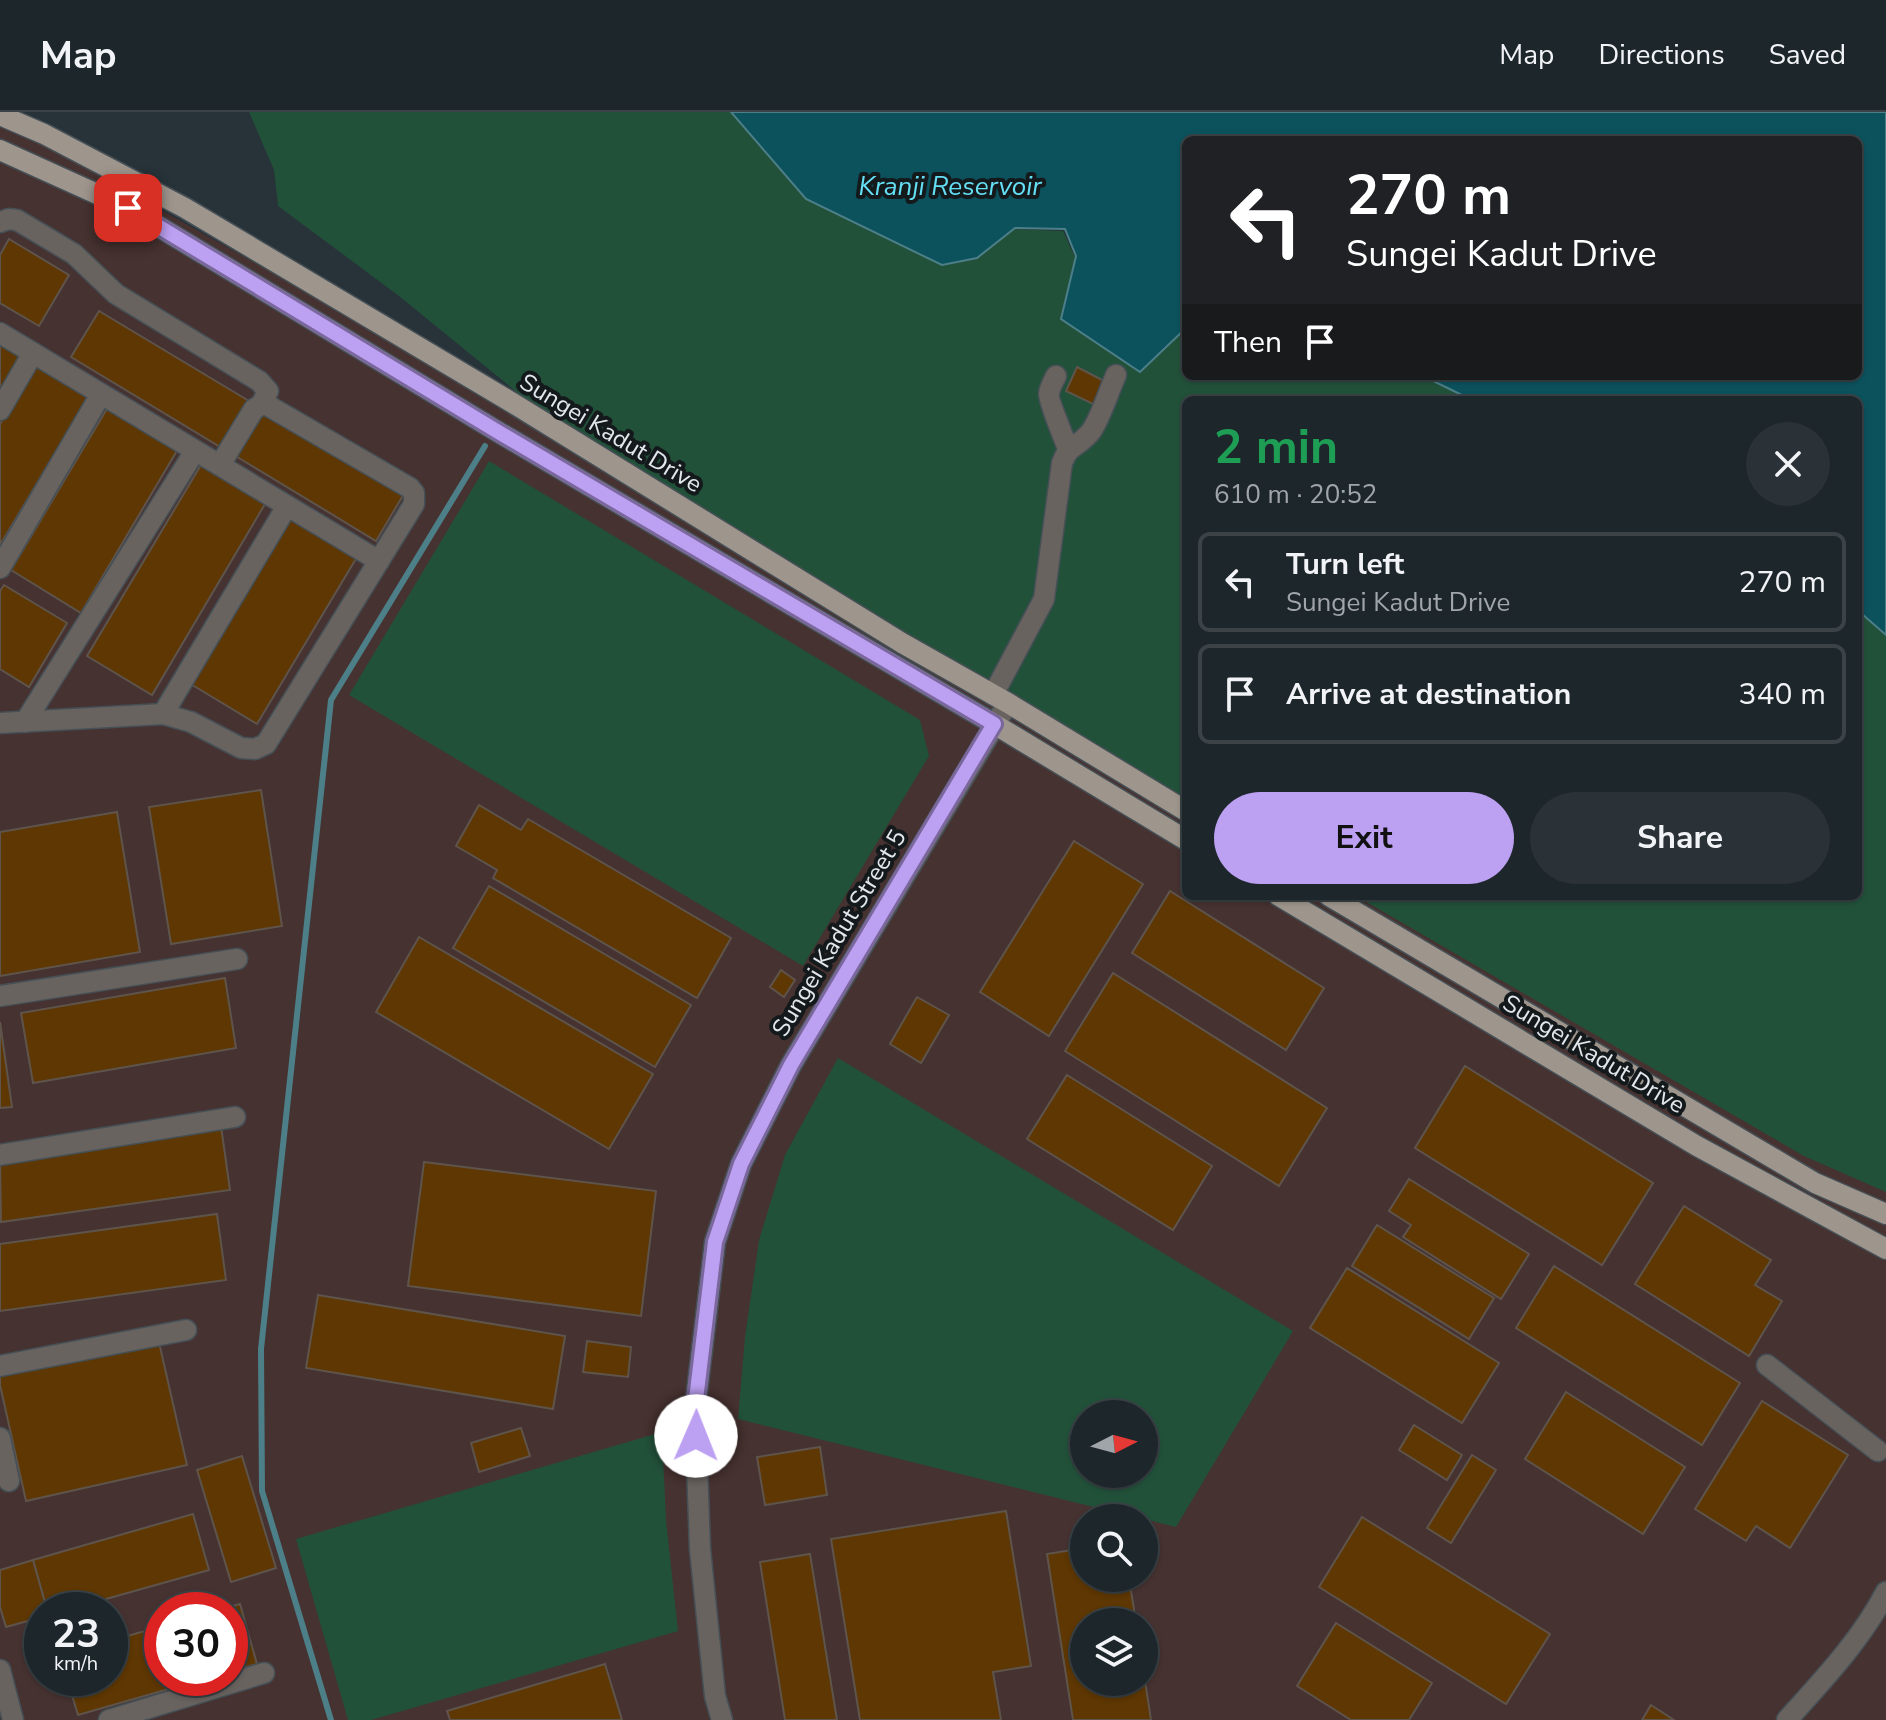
<!DOCTYPE html>
<html lang="en">
<head>
<meta charset="utf-8">
<style>
	body { margin:0; font-family:"Nunito Sans",sans-serif; background:#2a3237; color:#f1f3f6; height:100vh; display:flex; flex-direction:column; font-size:30px; white-space:nowrap }
	* { box-sizing:border-box; margin:0 }
	p { font-size:26px; color:#a0a5a9 }
	.icon { flex:none; width:44px; height:44px; fill:none; stroke:currentColor; stroke-width:2; stroke-linecap:round; stroke-linejoin:round }
	.map { position:relative; flex:1; overflow:hidden }
	.drawer { position:absolute; left:1182px; top:284px; width:680px; height:504px; display:flex; flex-direction:column; background:#1d262b; border-radius:12px; box-shadow:0 2px 6px #0004,0 0 0 2px #3b4347 }
	.drawer>* { flex:none }
	.hud { position:absolute; left:1182px; top:24px; width:680px; height:244px; border-radius:12px; box-shadow:0 2px 6px #0004,0 0 0 2px #3b4347; background:#202124; color:#fff; overflow:hidden }
	.needle { width:52px; rotate:84deg }
	.buttons { position:absolute; left:1070px; top:1288px; display:grid; gap:16px }
	.buttons a { display:grid; place-items:center; width:88px; height:88px; border-radius:50%; background:#1d262b; box-shadow:0 2px 6px #0004,0 0 0 2px #3b4347; font-size:40px }
	.speed { position:absolute; left:24px; top:1480px; display:flex; gap:16px; font-size:40px; font-weight:700; text-align:center }
	.speed>* { display:grid; place-content:center; width:104px; height:104px; border-radius:50%; background:#1d262b; box-shadow:0 2px 6px #0004,0 0 0 2px #3b4347; line-height:1 }
	.speed small { font-size:20px; font-weight:400 }
	.speed .limit { border:12px solid #d22; background:#fff; color:#111 }
	.pin { position:absolute; display:grid; place-items:center; width:68px; height:68px; color:#fff; margin:-34px; border-radius:16px; box-shadow:0 4px 12px #0006 }
	.me { position:absolute; width:88px; margin:-44px; rotate:1deg; stroke-linejoin:round; filter:drop-shadow(0 0 6px #0008) }
	.turn { display:flex; align-items:center; gap:28px; height:168px; padding:0 32px; font-size:36px }
	.turn .icon { width:104px; height:104px; stroke-width:2.5 }
	.turn b { display:block; font-size:56px; line-height:68px }
	.then { display:flex; align-items:center; height:76px; padding:0 32px; background:#0003; gap:16px; font-size:30px }
	.round { display:grid; place-items:center; flex:none; width:84px; height:84px; border-radius:42px; background:#2a3237 }
	.overview { display:flex; align-items:center; justify-content:space-between; height:136px; padding:0 32px }
	h1 { font-size:48px; font-weight:700; line-height:60px; color:#1e9e55 }
	.cta { display:flex; gap:16px; margin-top:auto; padding:16px 32px }
	.cta a { flex:1; height:92px; border-radius:48px; background:#bca0f2; color:#111; font-size:32px; font-weight:700; line-height:92px; text-align:center }
	.cta a+a { background:#2a3237; color:#f1f3f6 }
	ul { padding:0; list-style:none }
	li { display:flex; align-items:center; gap:24px; height:100px; margin:0 16px 12px; padding:0 16px; border:4px solid #3b4347; border-radius:12px }
	li div { flex:1 }
	li b { display:block; font-size:30px }
	li em { font-style:normal }
	header { display:flex; align-items:center; gap:48px; box-sizing:border-box; height:112px; padding:0 40px; background:#1d262b; border-bottom:2px solid #3b4347 }
	header strong { font-size:38px }
	nav { display:flex; gap:44px; margin-inline-start:auto; font-size:28px }
	.map>svg:first-child { display:block }
	.industrial { fill:#463230; fill-rule:evenodd }
	.green { fill:#22513a; fill-rule:evenodd }
	.water { fill:#0c525d; stroke:#4c7f88; stroke-width:2 }
	.lines { fill:none; stroke-linecap:round; stroke-linejoin:round }
	.stream { stroke:#4c7f88; stroke-width:6 }
	.building { fill:#5e3702; stroke:#5e544b; stroke-width:2 }
	.minor-casing { stroke:#454f56; stroke-width:23 }
	.major-casing { stroke:#454f56; stroke-width:23 }
	.minor { stroke:#68635f; stroke-width:20 }
	.major { stroke:#9e968d; stroke-width:20 }
	.route-casing { stroke:#7a689d; stroke-width:20 }
	.route { stroke:#bca0f2; stroke-width:14 }
	.labels { text-anchor:middle; stroke-width:8; stroke-linejoin:round; paint-order:stroke }
	.street-label { font-size:24px; fill:#e2e8ed; stroke:#14191c }
	.water-label { font-size:26px; font-style:italic; fill:#64dff4; stroke:#14191c }
</style>
</head>
<body>
<header>
<strong>Map</strong>
<nav><a>Map</a><a>Directions</a><a>Saved</a></nav>
</header>
<div class="map">
<svg width="1886" height="1608" viewBox="0 0 1886 1608">
	<rect width="100%" height="100%" fill="#273239"/>
	<path class="industrial" d="M0 7 1186 676V784H1377L1886 1071V1608H0ZM1084 1302H1144V1362H1084ZM1084 1406H1144V1466H1084ZM42 1498H110V1566H42ZM162 1498H230V1566H162ZM1084 1510H1144V1570H1084Z"/>
	<g class="green">
		<polygon points="249,0 732,0 808,87 942,153 975,147 1012,117 1063,119 1075,145 1062,207 1139,259 1186,216 1186,242 1183,246 1186,248 1186,264 1424,264 1474,288 1186,288 1186,686 600,348 399,184 278,94 274,58"/>
		<polygon points="489,349 920,608 929,644 803,854 349,583"/>
		<polygon points="1859,500 1886,523 1886,1080 1804,1044 1356,784 1858,784"/>
		<path d="M838 946 1293 1219 1176 1415 1144 1407V1406H1138L738 1307 745 1225 759 1128 785 1043ZM1144 1302V1362H1084V1302Z"/>
		<polygon points="662,1320 666,1408 678,1519 371,1608 348,1608 296,1427"/>
	</g>
	<polygon class="water" points="731,0 1886,0 1886,523 1862,502 1858,502 1858,288 1472,288 1423,264 1858,264 1858,28 1186,28 1186,216 1140,260 1061,207 1076,144 1065,117 1015,116 977,146 942,153 806,87"/>
	<g class="lines">
		<polyline class="stream" points="331,1608 262,1379 261,1237 331,588 485,334"/>
	</g>
	<g class="building">
		<polygon points="9,127 69,163 39,214 0,191 0,143"/>
		<polygon points="99,199 249,289 222,336 71,245"/>
		<polygon points="0,230 21,242 0,279"/>
		<polygon points="36,252 89,284 0,433 0,312"/>
		<polygon points="1077,255 1104,269 1093,292 1066,279"/>
		<polygon points="263,293 405,380 376,429 234,343"/>
		<polygon points="108,295 178,337 81,501 11,458"/>
		<polygon points="201,353 265,392 152,583 87,544"/>
		<polygon points="289,403 357,445 257,612 189,571"/>
		<polygon points="4,473 67,511 29,575 0,557 0,479"/>
		<polygon points="261,678 282,814 171,832 149,695"/>
		<polygon points="479,693 521,718 528,707 731,826 697,886 493,766 497,758 456,734"/>
		<polygon points="117,700 140,840 0,864 0,720"/>
		<polygon points="1074,729 1143,772 1049,924 980,880"/>
		<polygon points="489,774 691,893 655,955 453,836"/>
		<polygon points="1170,779 1324,876 1286,938 1132,841"/>
		<polygon points="419,825 653,962 609,1037 376,900"/>
		<polygon points="781,858 795,868 784,885 770,875"/>
		<polygon points="1113,861 1327,996 1279,1074 1065,939"/>
		<polygon points="225,866 236,936 33,971 21,901"/>
		<polygon points="917,885 949,903 921,951 890,932"/>
		<polygon points="0,910 12,995 0,996"/>
		<polygon points="1465,954 1653,1071 1602,1153 1415,1036"/>
		<polygon points="1067,963 1212,1054 1173,1118 1027,1027"/>
		<polygon points="221,1014 230,1078 1,1110 0,1045"/>
		<polygon points="424,1050 656,1079 641,1204 408,1174"/>
		<polygon points="1409,1067 1529,1142 1501,1187 1403,1125 1411,1113 1389,1099"/>
		<polygon points="1684,1094 1771,1148 1755,1173 1782,1189 1749,1244 1635,1172"/>
		<polygon points="217,1102 226,1168 0,1199 0,1132"/>
		<polygon points="1377,1113 1494,1186 1469,1227 1352,1154"/>
		<polygon points="1554,1154 1740,1271 1702,1333 1516,1216"/>
		<polygon points="1347,1156 1499,1251 1462,1311 1310,1216"/>
		<polygon points="318,1183 565,1224 553,1297 306,1256"/>
		<polygon points="158,1226 187,1353 26,1389 0,1273 0,1261"/>
		<polygon points="587,1229 631,1235 628,1265 583,1260"/>
		<polygon points="1566,1280 1685,1355 1643,1422 1525,1347"/>
		<polygon points="1762,1289 1848,1343 1790,1436 1756,1414 1746,1429 1695,1397"/>
		<polygon points="1414,1313 1462,1343 1447,1368 1399,1338"/>
		<polygon points="521,1316 530,1344 479,1360 471,1331"/>
		<polygon points="820,1335 827,1383 765,1393 757,1345"/>
		<polygon points="1472,1343 1496,1358 1451,1431 1427,1416"/>
		<polygon points="242,1344 276,1456 231,1470 197,1358"/>
		<polygon points="1006,1399 1031,1554 993,1560 1001,1608 860,1608 831,1427"/>
		<polygon points="193,1402 209,1458 67,1498 47,1498 33,1448"/>
		<polygon points="1362,1405 1550,1522 1506,1592 1319,1475"/>
		<polygon points="1084,1436 1084,1466 1129,1466 1136,1510 1084,1510 1084,1570 1144,1570 1144,1562 1151,1608 1073,1608 1047,1442"/>
		<polygon points="810,1442 837,1608 785,1608 760,1450"/>
		<polygon points="33,1448 47,1498 42,1498 42,1505 6,1515 0,1495 0,1458"/>
		<polygon points="240,1492 257,1552 230,1559 230,1498 218,1498"/>
		<polygon points="1336,1511 1432,1571 1409,1608 1351,1608 1297,1574"/>
		<polygon points="162,1514 162,1566 207,1566 78,1603 67,1566 110,1566 110,1529"/>
		<polygon points="605,1552 622,1608 450,1608 447,1599"/>
		<polygon points="1651,1593 1674,1608 1642,1608"/>
	</g>
	<g class="lines">
		<defs>
			<g id="minor">
				<polyline points="0,110 9,107 17,108 74,142 116,182 259,269 268,279 261,293"/>
				<polyline points="0,221 379,449"/>
				<path d="M1056 264C1053 270 1049 277 1049 282 1048 287 1065 329 1068 337"/>
				<polyline points="0,298 33,241"/>
				<polyline points="0,456 101,282"/>
				<path d="M993 583 1044 487 1062 351C1069 331 1080 335 1092 318 1102 302 1108 281 1116 263"/>
				<polyline points="163,602 287,394"/>
				<polyline points="25,610 195,339"/>
				<polyline points="0,611 163,602 191,610 241,636 255,637 266,632 414,392 414,381 410,376 267,293 261,293 254,297 220,353"/>
				<polyline points="0,884 237,847"/>
				<polyline points="0,1043 235,1005"/>
				<polyline points="1767,1253 1878,1339"/>
				<polyline points="0,1254 186,1218"/>
				<polyline points="0,1326 9,1369"/>
				<polyline points="0,1558 13,1608"/>
				<polyline points="109,1608 264,1561"/>
				<polyline points="722,1608 715,1584 700,1437 695,1296 715,1130 741,1052 791,953 1008,591"/>
				<path d="M1787 1608C1823 1568 1861 1528 1886 1480"/>
			</g>
			<g id="major">
				<polyline points="0,3 44,22 185,96 516,293 902,531 1008,591 1186,699"/>
				<polyline points="0,38 128,96 500,321 994,612 1186,728"/>
				<polyline points="1279,784 1697,1034 1886,1137"/>
				<polyline points="1329,784 1815,1071 1886,1102"/>
			</g>
		</defs>
		<use href="#minor" class="minor-casing"/>
		<use href="#major" class="major-casing"/>
		<use href="#minor" class="minor"/>
		<use href="#major" class="major"/>
	</g>
	<g class="lines">
		<defs>
			<polyline id="route" points="128,96 500,321 994,612 791,953 741,1052 715,1130 695,1296 696,1324"/>
		</defs>
		<use href="#route" class="route-casing"/>
		<use href="#route" class="route"/>
	</g>
	<g class="labels">
		<g class="street-label">
			<text transform="translate(611 321) rotate(31)" y="8">Sungei Kadut Drive</text>
			<text transform="translate(839 821) rotate(-59)" y="8">Sungei Kadut Street 5</text>
			<text transform="translate(1594 942) rotate(31)" y="8">Sungei Kadut Drive</text>
		</g>
		<g class="water-label">
			<text x="950" y="83">Kranji Reservoir</text>
		</g>
	</g>
</svg>
<div class="buttons">
<a><svg class="needle" viewBox="-14 -14 28 28"><path d="M0-13l5 13h-10z" fill="#e53935"/><path d="M0 13l5-13h-10z" fill="#a0a5a9"/></svg></a>
<a><svg class="icon" aria-label="search" viewBox="0 0 24 24"><circle cx="10" cy="10" r="6"/><path d="M15 15l6 6"/></svg></a>
<a><svg class="icon" aria-label="layers" viewBox="0 0 24 24"><path d="M12 4l9 5-9 5-9-5zM3 14l9 5 9-5"/></svg></a>
</div>
<div class="speed"><div>23<small>km/h</small></div><div class="limit">30</div></div>
<div class="pin" style="left:128px;top:96px;background:#d93025"><svg class="icon" aria-label="arrive" viewBox="0 0 24 24"><path d="M6 21V4h12l-3 4 3 4H6"/></svg></div>
<svg class="me" style="left:696px;top:1324px" viewBox="-20 -20 40 40"><circle r="19" fill="#fff"/><path d="M0-13L10 11 0 6-10 11z" fill="#bca0f2"/></svg>
<div class="hud">
<div class="turn"><svg class="icon" aria-label="left" viewBox="0 0 24 24"><path d="M17 20v-9H6M10 6l-5 5 5 5"/></svg><div><b>270 m</b>Sungei Kadut Drive</div></div>
<div class="then">Then<svg class="icon" aria-label="arrive" viewBox="0 0 24 24"><path d="M6 21V4h12l-3 4 3 4H6"/></svg></div>
</div>
<section class="drawer">
<div class="overview"><div><h1>2 min</h1><p>610 m · 20:52</p></div><a class="round"><svg class="icon" aria-label="close" viewBox="0 0 24 24"><path d="M6 6l12 12M18 6L6 18"/></svg></a></div>
<ul>
<li><svg class="icon" aria-label="left" viewBox="0 0 24 24"><path d="M17 20v-9H6M10 6l-5 5 5 5"/></svg><div><b>Turn left</b><p>Sungei Kadut Drive</p></div><em>270 m</em></li>
<li><svg class="icon" aria-label="arrive" viewBox="0 0 24 24"><path d="M6 21V4h12l-3 4 3 4H6"/></svg><div><b>Arrive at destination</b></div><em>340 m</em></li>
</ul>
<div class="cta"><a>Exit</a><a>Share</a></div>
</section>
</div>
</body>
</html>
